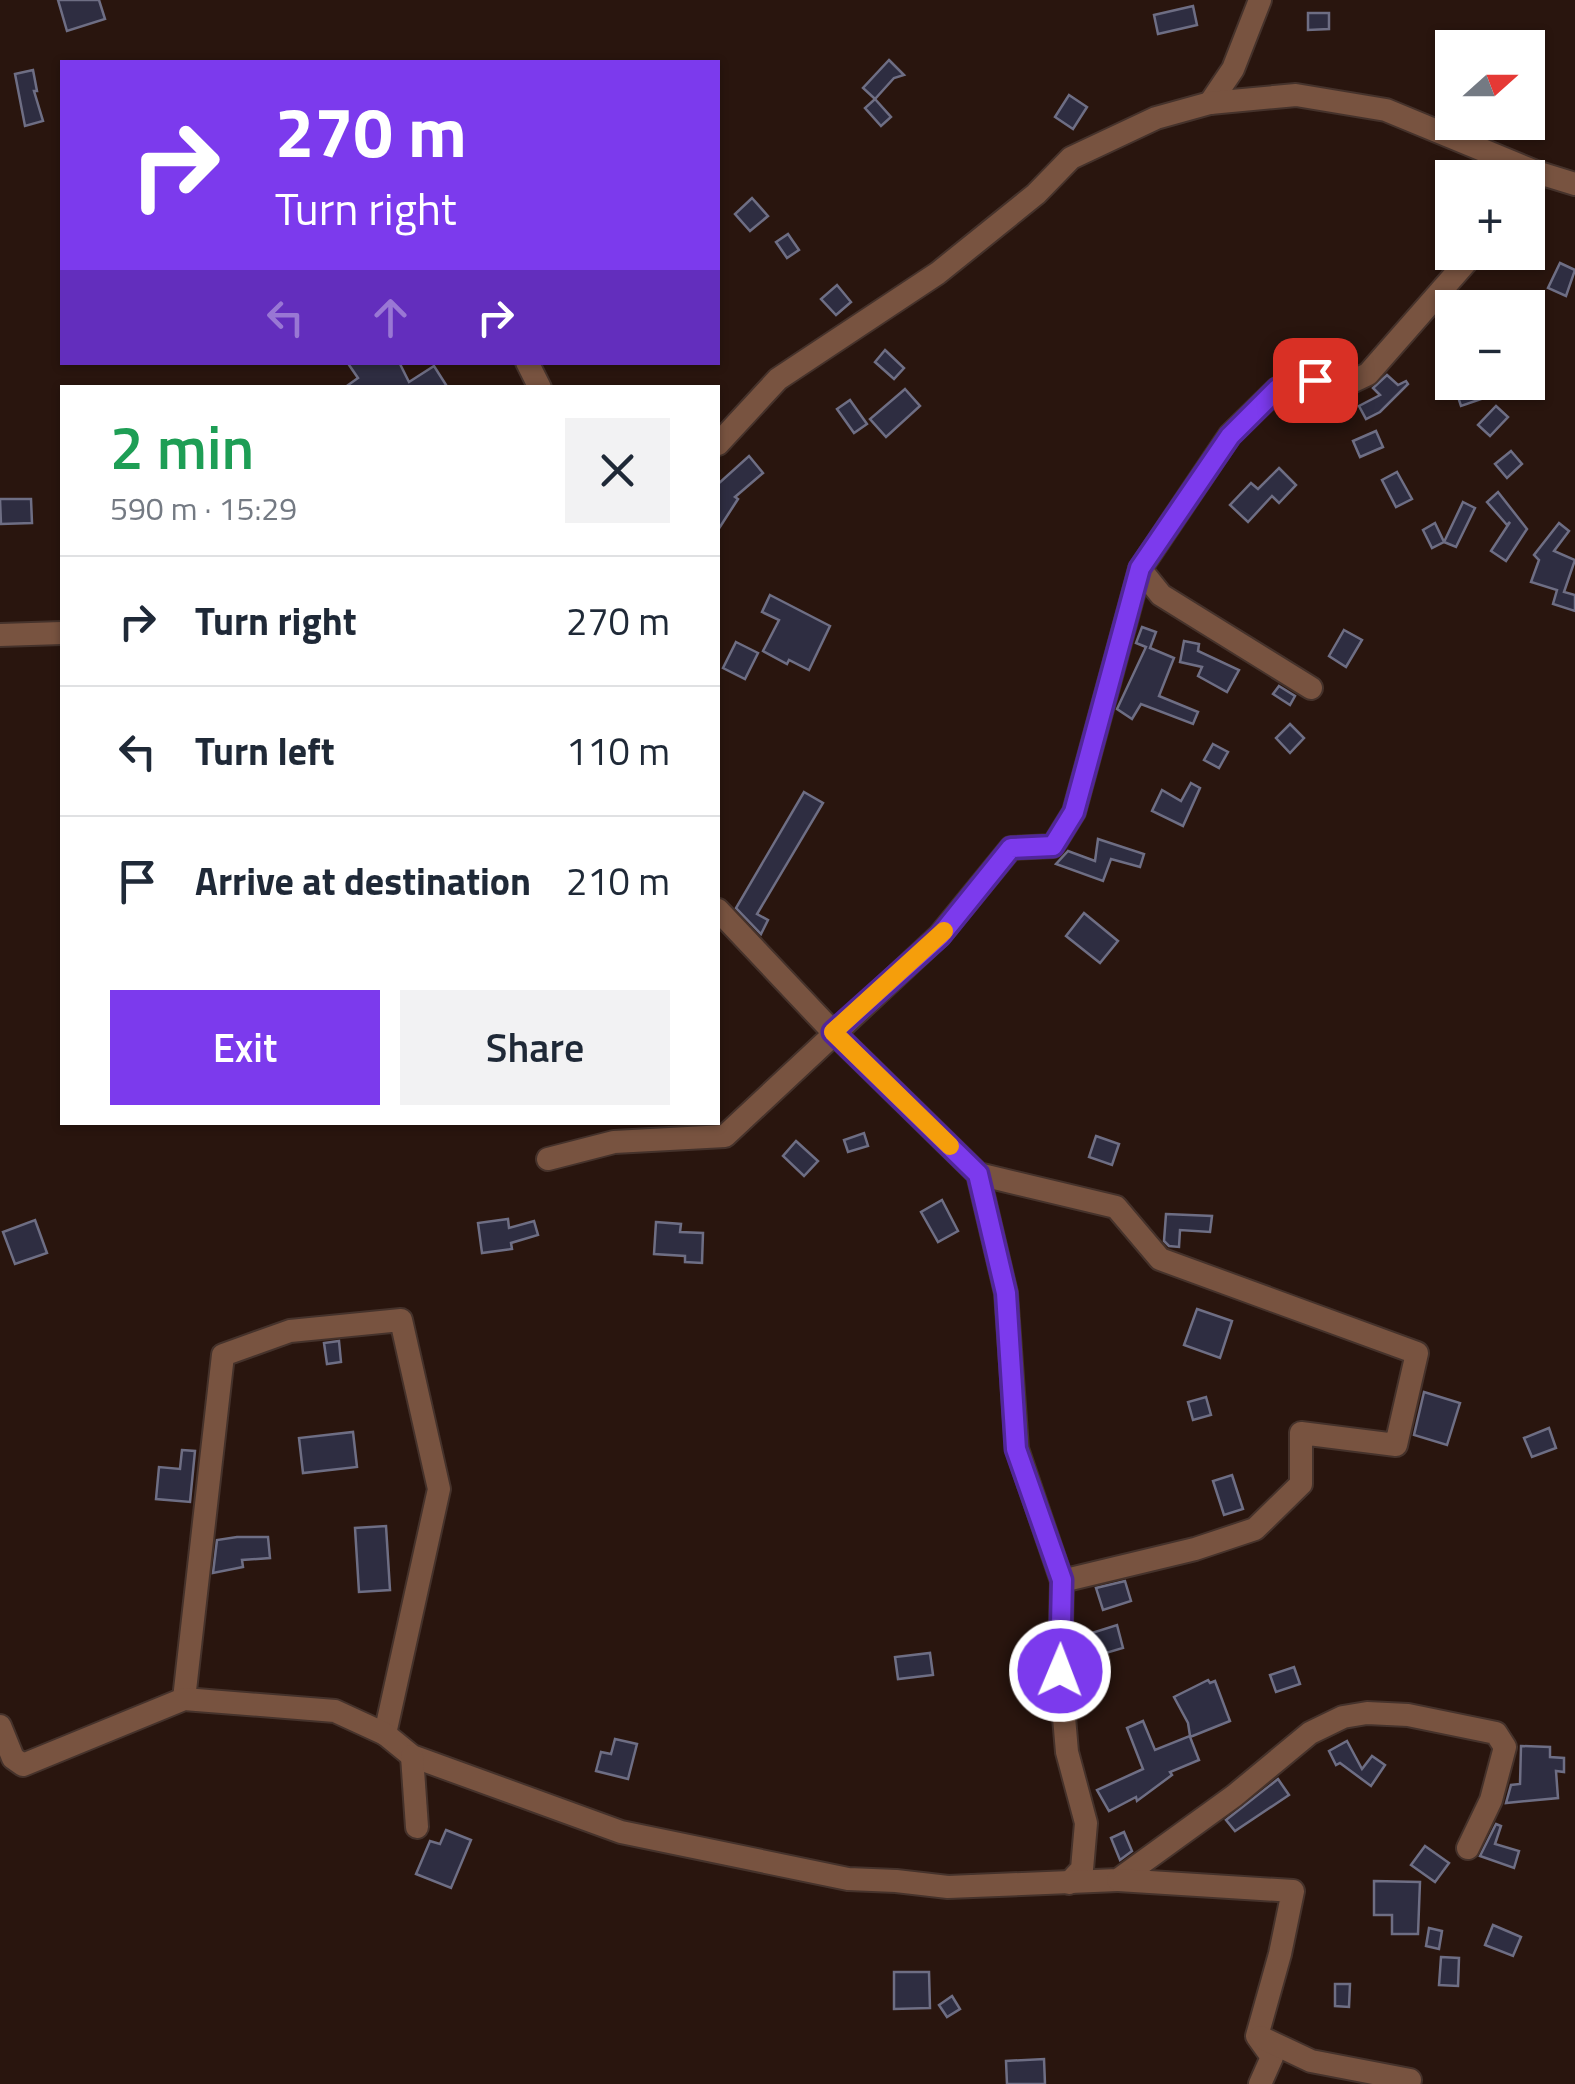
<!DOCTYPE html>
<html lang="en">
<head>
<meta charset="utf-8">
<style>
	body { margin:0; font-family:"Titillium Web",sans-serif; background:#f2f2f3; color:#1f2937; height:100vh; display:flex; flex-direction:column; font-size:38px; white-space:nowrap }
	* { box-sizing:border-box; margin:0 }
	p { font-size:32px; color:#747a83 }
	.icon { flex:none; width:55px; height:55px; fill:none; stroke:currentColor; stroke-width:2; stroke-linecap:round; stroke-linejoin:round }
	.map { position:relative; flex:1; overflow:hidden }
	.side { position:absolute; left:60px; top:385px; width:660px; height:740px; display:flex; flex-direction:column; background:#fff; border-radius:0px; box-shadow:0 2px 8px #0004 }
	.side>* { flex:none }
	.hud { position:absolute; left:60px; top:60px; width:660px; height:305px; border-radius:0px; box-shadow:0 2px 8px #0004; background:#7c3aed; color:#fff; overflow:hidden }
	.needle { width:65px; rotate:69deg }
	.fabs { position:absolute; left:1435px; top:30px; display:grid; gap:20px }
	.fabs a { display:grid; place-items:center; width:110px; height:110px; border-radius:0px; background:#fff; box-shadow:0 2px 8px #0004; font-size:50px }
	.pin { position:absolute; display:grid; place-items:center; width:85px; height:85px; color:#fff; margin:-42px; border-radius:20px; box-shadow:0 5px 15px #0006 }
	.me { position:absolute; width:110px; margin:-55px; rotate:1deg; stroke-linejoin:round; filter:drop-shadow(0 0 8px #0008) }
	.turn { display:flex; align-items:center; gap:35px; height:210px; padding:0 50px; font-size:45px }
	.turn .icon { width:130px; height:130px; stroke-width:2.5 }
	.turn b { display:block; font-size:70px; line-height:85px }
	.lanes { display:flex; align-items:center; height:95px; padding:0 50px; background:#0003; justify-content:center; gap:50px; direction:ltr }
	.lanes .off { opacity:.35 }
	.round { display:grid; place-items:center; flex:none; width:105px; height:105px; border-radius:0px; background:#f2f2f3 }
	.overview { display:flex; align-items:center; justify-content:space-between; height:170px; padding:0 50px }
	h1 { font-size:60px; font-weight:600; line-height:75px; color:#1e9e55 }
	.action { display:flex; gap:20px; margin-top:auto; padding:20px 50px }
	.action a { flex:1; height:115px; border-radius:0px; background:#7c3aed; color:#fff; font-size:40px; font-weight:600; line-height:115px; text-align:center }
	.action a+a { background:#f2f2f3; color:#1f2937 }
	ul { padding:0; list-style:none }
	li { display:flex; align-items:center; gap:30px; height:130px; padding:0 50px; border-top:2px solid #e0e1e3 }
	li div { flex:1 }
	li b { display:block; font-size:38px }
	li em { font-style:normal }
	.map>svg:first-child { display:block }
	.building { fill:#2e2d41; stroke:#6e6e84; stroke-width:2.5 }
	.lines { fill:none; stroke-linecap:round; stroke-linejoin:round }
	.minor-casing { stroke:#45322b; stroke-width:26 }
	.minor { stroke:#785340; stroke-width:22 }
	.route-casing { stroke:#51269a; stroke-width:25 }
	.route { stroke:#7c3aed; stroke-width:18 }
	.slow { stroke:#f59e0b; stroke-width:18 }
</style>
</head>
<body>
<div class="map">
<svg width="1575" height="2084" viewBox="0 0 1575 2084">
	<rect width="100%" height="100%" fill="#29150e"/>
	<g class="building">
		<polygon points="58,0 99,0 105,19 67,31"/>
		<polygon points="1193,6 1197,25 1158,34 1154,15"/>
		<polygon points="1308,13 1329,13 1329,29 1308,30"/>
		<polygon points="889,60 904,75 894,78 875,99 863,88"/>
		<polygon points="33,70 37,91 34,91 43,121 25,126 15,74"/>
		<polygon points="1069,95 1087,107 1073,129 1055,117"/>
		<polygon points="875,99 891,117 881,126 865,108"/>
		<polygon points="752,198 768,216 750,231 735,214"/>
		<polygon points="788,234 799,250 787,258 776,242"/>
		<polygon points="1560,263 1575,270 1566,296 1548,288"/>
		<polygon points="837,285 851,302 836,315 821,299"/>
		<polygon points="885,350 904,368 894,379 875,362"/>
		<polygon points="347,362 399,362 409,382 434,366 448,388 344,388 358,378"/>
		<polygon points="1387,375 1398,385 1406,381 1408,384 1380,412 1366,419 1359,406 1380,395 1373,388"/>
		<polygon points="1453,382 1493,382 1480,391 1487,397 1461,406"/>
		<polygon points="905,389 920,406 886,437 870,419"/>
		<polygon points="850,400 867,424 854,433 837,409"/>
		<polygon points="1496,406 1508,417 1490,436 1478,425"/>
		<polygon points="1376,431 1383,447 1360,457 1353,441"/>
		<polygon points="1511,451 1522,464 1507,478 1495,464"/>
		<polygon points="749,456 763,473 735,497 738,499 718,530 718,484"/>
		<polygon points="1279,468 1296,485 1279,503 1272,496 1248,522 1230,505 1251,483 1258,489"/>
		<polygon points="1397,472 1412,499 1396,507 1382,480"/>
		<polygon points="1498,492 1527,529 1506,561 1491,551 1510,522 1507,525 1487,502"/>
		<polygon points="0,499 31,499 32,523 1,524"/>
		<polygon points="1463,502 1475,508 1456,547 1444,542"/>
		<polygon points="1435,523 1444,542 1432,548 1423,530"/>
		<polygon points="1559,523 1569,531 1554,551 1575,560 1564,592 1575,595 1575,611 1553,604 1557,590 1531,582 1539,560 1534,555"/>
		<polygon points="770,595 830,626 809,670 789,660 787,664 763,651 779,620 762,612"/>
		<polygon points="1142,627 1156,632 1150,648 1174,658 1159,696 1198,712 1193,724 1141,704 1132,719 1117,709 1146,647 1136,643"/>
		<polygon points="1344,630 1362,640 1346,667 1329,656"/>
		<polygon points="1184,641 1199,644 1198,651 1239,670 1227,692 1198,676 1202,667 1180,662"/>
		<polygon points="736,642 758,653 745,679 723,668"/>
		<polygon points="1279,686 1295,696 1290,705 1273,694"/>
		<polygon points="1290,724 1304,738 1290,753 1276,738"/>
		<polygon points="1213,744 1228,752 1219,768 1204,760"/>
		<polygon points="1191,783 1200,788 1183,826 1152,811 1162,790 1181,801"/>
		<polygon points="804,792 823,803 757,914 768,920 761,934 736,908"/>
		<polygon points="1098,839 1144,854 1140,867 1111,859 1103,881 1056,864 1068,851 1095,861"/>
		<polygon points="1084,913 1118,941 1100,963 1066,936"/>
		<polygon points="864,1133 868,1146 848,1152 844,1140"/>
		<polygon points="1096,1136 1119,1144 1112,1165 1089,1157"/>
		<polygon points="796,1141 818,1161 804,1176 783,1156"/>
		<polygon points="942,1200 958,1231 938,1242 921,1212"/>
		<polygon points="1166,1214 1212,1216 1210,1232 1180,1230 1179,1247 1169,1246 1164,1241"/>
		<polygon points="508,1219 509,1228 534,1221 538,1235 511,1243 512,1249 482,1253 478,1223"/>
		<polygon points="35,1220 47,1253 15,1264 3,1232"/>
		<polygon points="656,1222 681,1224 680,1232 703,1233 702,1263 685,1262 685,1256 654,1254"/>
		<polygon points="1197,1309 1232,1321 1220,1358 1184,1345"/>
		<polygon points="339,1341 341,1362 327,1364 324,1343"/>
		<polygon points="1424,1392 1460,1403 1447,1445 1414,1435"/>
		<polygon points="1206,1397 1211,1415 1193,1420 1188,1402"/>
		<polygon points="1549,1428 1556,1448 1532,1457 1524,1438"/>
		<polygon points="353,1432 357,1467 303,1473 299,1438"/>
		<polygon points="182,1450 195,1451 190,1502 156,1499 159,1467 180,1469"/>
		<polygon points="1232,1475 1243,1509 1224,1515 1213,1481"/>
		<polygon points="386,1526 390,1590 359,1592 355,1528"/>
		<polygon points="237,1537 268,1537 270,1558 242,1560 243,1567 213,1573 217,1540"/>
		<polygon points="1125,1581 1131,1601 1103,1610 1096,1588"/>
		<polygon points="1117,1625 1123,1648 1075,1662 1076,1638"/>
		<polygon points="930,1653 933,1675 898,1679 895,1657"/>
		<polygon points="1294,1667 1300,1684 1276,1692 1270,1675"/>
		<polygon points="1208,1680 1210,1683 1215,1681 1230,1721 1190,1737 1199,1760 1170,1772 1172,1775 1137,1801 1136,1797 1109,1811 1097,1790 1143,1769 1127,1728 1143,1721 1155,1750 1190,1736 1188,1723 1174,1697"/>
		<polygon points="615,1739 637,1744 628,1779 596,1771 601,1752 611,1754"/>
		<polygon points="1347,1741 1362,1769 1372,1756 1385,1765 1371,1786 1340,1763 1336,1765 1329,1751"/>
		<polygon points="1521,1746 1550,1747 1550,1757 1564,1758 1564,1772 1556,1771 1558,1798 1506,1803 1511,1785 1520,1784"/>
		<polygon points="1278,1779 1289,1795 1235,1831 1226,1820"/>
		<polygon points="1496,1824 1501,1826 1495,1844 1519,1851 1514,1868 1480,1856"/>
		<polygon points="446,1830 471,1840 451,1888 416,1874 430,1841 440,1844"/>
		<polygon points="1124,1832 1132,1851 1120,1860 1111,1838"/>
		<polygon points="1425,1846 1449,1863 1435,1882 1411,1865"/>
		<polygon points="1374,1881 1420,1882 1418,1934 1392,1934 1392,1915 1374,1915"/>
		<polygon points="1493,1925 1521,1937 1513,1956 1485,1945"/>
		<polygon points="1429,1928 1442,1931 1439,1949 1426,1946"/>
		<polygon points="1441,1957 1459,1958 1458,1986 1439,1985"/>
		<polygon points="894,1972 929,1972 930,2008 894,2009"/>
		<polygon points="1335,1984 1350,1984 1349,2007 1335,2006"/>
		<polygon points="952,1996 960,2009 947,2017 939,2005"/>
		<polygon points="1044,2059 1045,2084 1007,2084 1006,2061"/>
	</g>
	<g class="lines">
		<defs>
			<g id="minor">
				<polyline points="1210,103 1233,69 1260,0"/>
				<polyline points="527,362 540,388"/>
				<polyline points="718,444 778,379 938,273 1036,194 1071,158 1156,118 1210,103 1296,95 1386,110 1536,172 1575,184"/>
				<polyline points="0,635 62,633"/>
				<polyline points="1311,688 1161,595 1140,569 1230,435 1277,389 1315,380 1345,385 1368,374 1475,252"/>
				<polyline points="718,910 833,1032 978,1174 1116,1207 1160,1259 1417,1353 1396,1445 1301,1433 1301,1484 1255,1529 1195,1549 1062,1581"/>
				<polyline points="548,1159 614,1142 725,1136 940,935 1011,848 1053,846 1074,812 1140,569"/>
				<polyline points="978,1174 1006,1293 1017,1449 1062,1581 1060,1671 1067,1752 1086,1823 1082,1869 1069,1883"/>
				<polyline points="184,1699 223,1355 290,1331 401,1320 439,1489 385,1734"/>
				<polyline points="0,1726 13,1758 23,1765 184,1699 335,1711 385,1734 412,1756 621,1832 848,1879 896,1881 948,1887 1118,1880 1234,1796 1310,1733 1343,1717 1367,1713 1408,1715 1496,1733 1505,1747 1491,1800 1468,1848"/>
				<polyline points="412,1756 417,1827"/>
				<polyline points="1118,1880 1293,1891 1280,1954 1257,2036 1272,2057 1260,2084"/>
				<polyline points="1260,2037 1311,2061 1410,2080"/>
			</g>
		</defs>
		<use href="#minor" class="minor-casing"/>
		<use href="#minor" class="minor"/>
	</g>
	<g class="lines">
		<defs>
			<polyline id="route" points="1060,1671 1062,1580 1016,1449 1006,1293 978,1174 833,1032 940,936 1011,848 1053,846 1074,812 1140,568 1230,436 1277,389 1315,380"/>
		</defs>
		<use href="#route" class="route-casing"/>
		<use href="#route" class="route"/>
		<polyline class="slow" points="944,931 833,1032 950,1146"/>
	</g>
</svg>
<div class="fabs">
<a><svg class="needle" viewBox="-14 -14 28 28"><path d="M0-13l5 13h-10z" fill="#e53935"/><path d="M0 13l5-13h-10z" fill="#747a83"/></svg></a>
<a>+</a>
<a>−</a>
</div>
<div class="pin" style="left:1315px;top:380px;background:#d93025"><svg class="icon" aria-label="arrive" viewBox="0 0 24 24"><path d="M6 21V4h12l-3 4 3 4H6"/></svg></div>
<svg class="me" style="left:1060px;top:1671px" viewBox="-20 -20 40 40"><circle r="17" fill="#7c3aed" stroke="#fff" stroke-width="3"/><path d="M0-11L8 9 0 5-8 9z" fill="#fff"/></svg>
<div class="hud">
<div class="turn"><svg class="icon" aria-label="right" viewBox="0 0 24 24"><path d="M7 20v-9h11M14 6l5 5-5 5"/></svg><div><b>270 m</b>Turn right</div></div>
<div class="lanes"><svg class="icon off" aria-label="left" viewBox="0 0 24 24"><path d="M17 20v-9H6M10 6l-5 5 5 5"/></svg><svg class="icon off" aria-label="ahead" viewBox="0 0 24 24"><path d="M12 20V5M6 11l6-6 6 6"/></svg><svg class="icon" aria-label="right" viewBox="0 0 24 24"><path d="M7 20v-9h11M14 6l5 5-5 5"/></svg></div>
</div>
<section class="side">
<div class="overview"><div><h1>2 min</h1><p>590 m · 15:29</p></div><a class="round"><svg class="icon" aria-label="close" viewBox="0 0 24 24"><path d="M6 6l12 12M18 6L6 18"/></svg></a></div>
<ul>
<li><svg class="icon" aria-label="right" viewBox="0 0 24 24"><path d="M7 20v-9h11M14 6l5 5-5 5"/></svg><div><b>Turn right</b></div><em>270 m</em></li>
<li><svg class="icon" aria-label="left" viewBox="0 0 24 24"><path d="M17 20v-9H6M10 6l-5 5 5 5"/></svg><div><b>Turn left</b></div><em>110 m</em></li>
<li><svg class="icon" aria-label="arrive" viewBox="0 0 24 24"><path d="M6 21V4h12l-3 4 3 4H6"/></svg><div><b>Arrive at destination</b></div><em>210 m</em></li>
</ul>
<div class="action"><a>Exit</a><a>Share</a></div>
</section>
</div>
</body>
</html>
